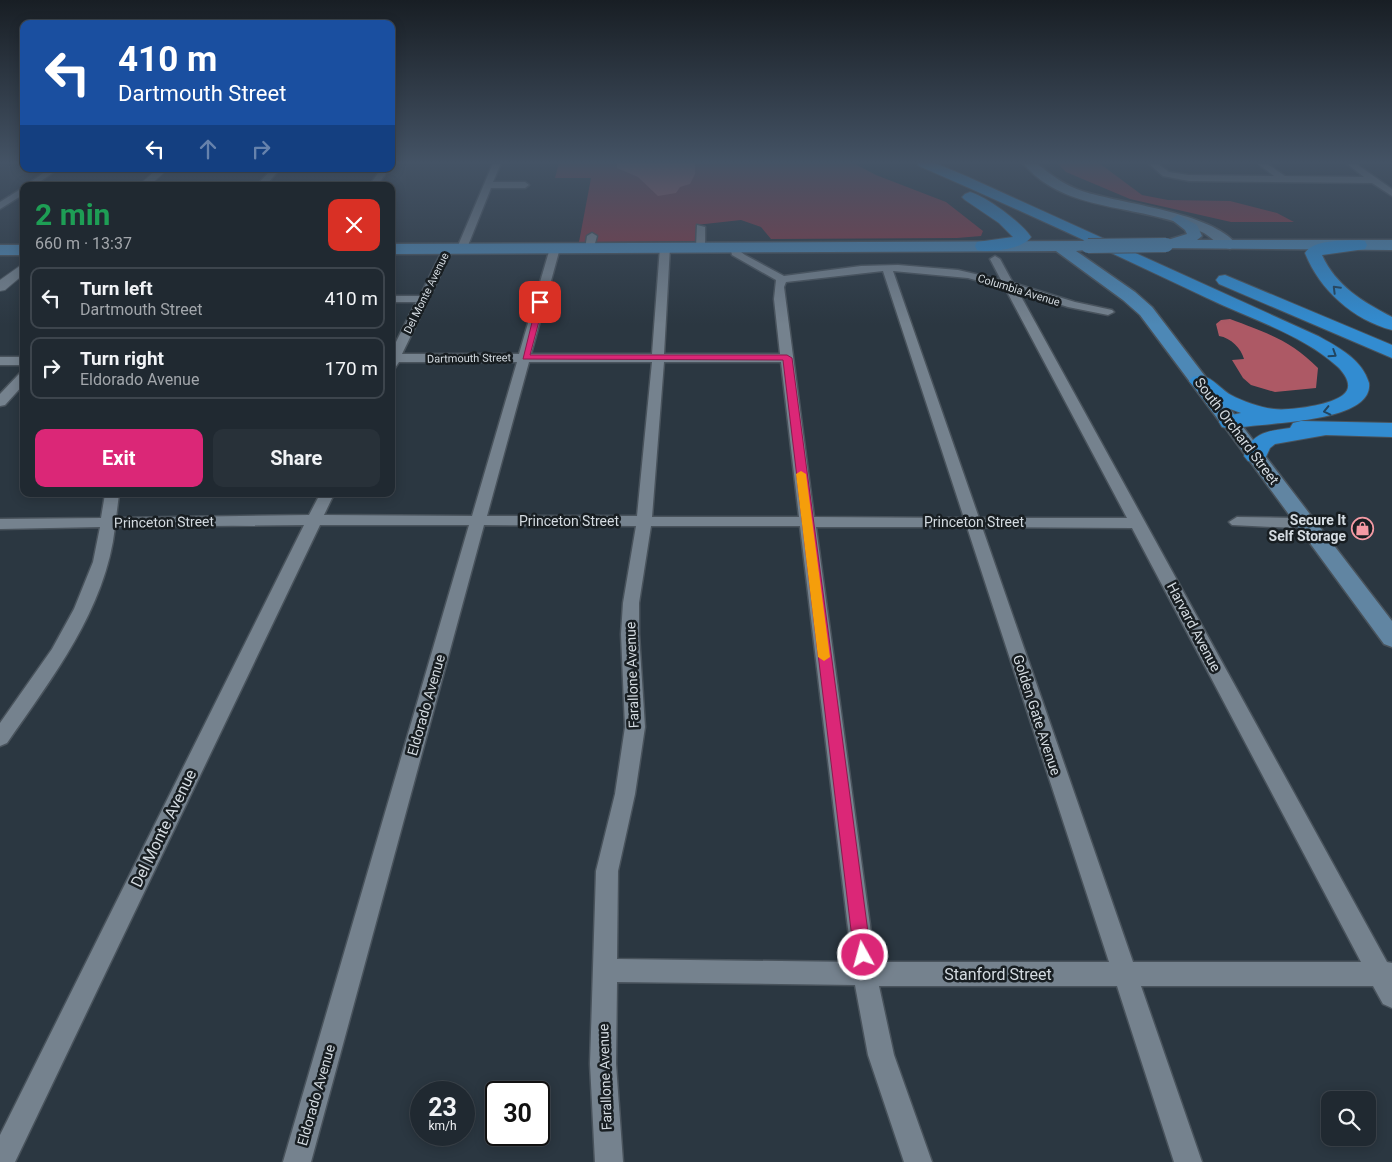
<!DOCTYPE html>
<html lang="en">
<head>
<meta charset="utf-8">
<style>
	body { margin:0; font-family:Roboto,sans-serif; background:#283139; color:#f1f3f6; height:100vh; display:flex; flex-direction:column; font-size:19px; white-space:nowrap }
	* { box-sizing:border-box; margin:0 }
	p { font-size:16px; color:#a2a6ab }
	.icon { flex:none; width:28px; height:28px; fill:none; stroke:currentColor; stroke-width:2; stroke-linecap:round; stroke-linejoin:round }
	.map { position:relative; flex:1; overflow:hidden }
	.panel { position:absolute; left:20px; top:182px; width:375px; height:315px; display:flex; flex-direction:column; background:#202931; border-radius:10px; box-shadow:0 2px 12px #0003,0 0 0 1px #3d454d }
	.panel>* { flex:none }
	.top-card { position:absolute; left:20px; top:20px; width:375px; height:152px; border-radius:10px; box-shadow:0 2px 12px #0003,0 0 0 1px #3d454d; background:#1a4fa0; color:#fff; overflow:hidden }
	.controls { position:absolute; left:1321px; top:1091px; display:grid; gap:10px }
	.controls a { display:grid; place-items:center; width:55px; height:55px; border-radius:10px; background:#202931; box-shadow:0 2px 12px #0003,0 0 0 1px #3d454d; font-size:25px }
	.speed { position:absolute; left:410px; top:1081px; display:flex; gap:10px; font-size:25px; font-weight:700; text-align:center }
	.speed>* { display:grid; place-content:center; width:65px; height:65px; border-radius:50%; background:#202931; box-shadow:0 2px 12px #0003,0 0 0 1px #3d454d; line-height:1 }
	.speed small { font-size:12px; font-weight:400 }
	.speed .limit { border:2px solid #111; border-radius:8px; background:#fff; color:#111 }
	.pin { position:absolute; display:grid; place-items:center; width:42px; height:42px; color:#fff; margin:-21px; border-radius:10px; box-shadow:0 2px 8px #0006 }
	.me { position:absolute; width:55px; margin:-28px; rotate:353deg; stroke-linejoin:round; filter:drop-shadow(0 0 4px #0008) }
	.turn { display:flex; align-items:center; gap:18px; height:105px; padding:0 15px; font-size:22px }
	.turn .icon { width:65px; height:65px; stroke-width:2.5 }
	.turn b { display:block; font-size:35px; line-height:42px }
	.lanes { display:flex; align-items:center; height:48px; padding:0 15px; background:#0003; justify-content:center; gap:25px; direction:ltr }
	.lanes .off { opacity:.35 }
	.round { display:grid; place-items:center; flex:none; width:52px; height:52px; border-radius:10px; background:#283139 }
	.summary { display:flex; align-items:center; justify-content:space-between; height:85px; padding:0 15px }
	h1 { font-size:30px; font-weight:700; line-height:38px; color:#1e9e55 }
	.cta { display:flex; gap:10px; margin-top:auto; padding:10px 15px }
	.cta a { flex:1; height:58px; border-radius:10px; background:#db2777; color:#fff; font-size:20px; font-weight:700; line-height:58px; text-align:center }
	.cta a+a { background:#283139; color:#f1f3f6 }
	ul { padding:0; list-style:none }
	li { display:flex; align-items:center; gap:15px; height:62px; margin:0 10px 8px; padding:0 5px; border:2px solid #3d454d; border-radius:10px }
	li div { flex:1 }
	li b { display:block; font-size:19px }
	li em { font-style:normal }
	.map>svg:first-child { display:block }
	.green { fill:#883845 }
	.water { fill:#ad5965 }
	.lines { fill:none; stroke-linecap:round; stroke-linejoin:round }
	.minor-casing { stroke:#49535c; stroke-width:3 }
	.tertiary-casing { stroke:#49535c; stroke-width:2 }
	.secondary-casing { stroke:#49535c; stroke-width:3 }
	.primary-casing { stroke:#49535c; stroke-width:3 }
	.motorway-casing { stroke:#49535c; stroke-width:2 }
	.minor { fill:#75828e; fill-rule:evenodd }
	.tertiary { fill:#75828e; fill-rule:evenodd }
	.secondary { fill:#6185a2; fill-rule:evenodd }
	.primary { fill:#4d88b6; fill-rule:evenodd }
	.motorway { fill:#328cd1; fill-rule:evenodd }
	.primary-bridge-casing { stroke:#49535c; stroke-width:16; stroke-linecap:butt }
	.primary-bridge { stroke:#4d88b6; stroke-width:14 }
	.oneway { stroke:#21445f }
	.route { fill:#db2777; stroke:#8e194d }
	.slow { fill:#f59e0b }
	.labels { text-anchor:middle; stroke-width:5; stroke-linejoin:round; paint-order:stroke }
	.far-street-label { font-size:11px; fill:#d4dbe1; stroke:#181e22 }
	.street-label { font-size:14px; fill:#d4dbe1; stroke:#181e22 }
	.poi-label { font-size:14px; font-weight:bold; fill:#d4dbe1; stroke:#181e22; text-anchor:end }
	.near-street-label { font-size:16px; fill:#d4dbe1; stroke:#181e22 }
</style>
</head>
<body>
<div class="map">
<svg width="1392" height="1162" viewBox="0 0 1392 1162">
	<rect width="100%" height="100%" fill="#2b3741"/>
	<g class="green">
		<polygon points="559,163 853,163 876,175 946,202 983,231 981,236 957,238 771,239 761,227 741,220 696,225 698,241 579,242 591,178 555,178"/>
		<polygon points="1057,163 1099,163 1142,195 1168,200 1230,201 1277,213 1294,222 1231,222 1130,199 1066,172"/>
	</g>
	<g class="water">
		<polygon points="617,163 695,163 695,174 690,184 680,187 676,193 658,196 638,177 617,168"/>
		<path d="M1230 319C1267 333 1290 340 1318 368L1316 388 1275 392 1251 385 1243 378 1232 360 1244 359C1241 348 1231 338 1219 336L1216 324 1221 320Z"/>
	</g>
	<g class="lines">
		<defs>
			<g id="minor">
				<polygon points="493,163 501,163 493,182 525,182 529,185 525,188 491,188 467,248 458,250 457,248"/>
				<polygon points="1148,163 1157,163 1169,172 1189,175 1274,176 1257,163 1266,163 1285,176 1364,177 1346,163 1355,163 1392,189 1392,196 1372,183 1189,181 1163,176"/>
				<polygon points="49,169 58,169 34,186 25,186"/>
				<polygon points="272,169 280,169 265,186 256,186"/>
				<polygon points="381,169 389,169 377,186 369,186"/>
				<polygon points="24,187 24,194 0,209 0,202"/>
				<polygon points="697,225 705,227 705,249 696,247"/>
				<polygon points="592,233 597,236 594,247 585,249 587,236"/>
				<path d="M735 243 739 244 741 252 745 255 784 276 861 266 898 265 958 270 1001 280 990 259 995 256 1000 259 1013 283 1075 302 1112 310 1114 312 1108 315 1068 307 1018 291 1387 962 1392 963V1008L1383 1004 1373 986H1141L1202 1162H1174L1117 986H879L894 1055 932 1162H904L868 1055 855 985 617 982 616 1064 623 1162H595L590 1064 596 871 615 794 625 727 621 634 623 603 636 526 484 525 311 1162H283L469 525H320L15 1162H0V1135L304 525 115 527C106 609 52 678 7 743L0 746V723L52 649 74 609 93 562 100 527 0 529V519L101 518 105 494H119L116 518 309 515 320 494H334L324 515 472 516 517 362H399L395 368 391 369V352L416 302H391V296H420L443 249 452 247 453 249 402 354H519L550 248 555 245 560 248 531 354H652L660 247 665 244 670 247 664 354H780L774 299 776 280 732 255 730 246ZM883 271 964 518 814 517 784 287 786 282ZM893 271 968 278 1005 288 1127 518H979ZM529 362H652L637 516H487ZM664 362H781L799 517H652ZM651 526H800L852 962 617 959 618 871 635 794 645 727 639 634V603ZM816 527H967L1109 962H875ZM982 527 1132 528 1361 962H1133Z"/>
				<rect x="0" y="357" width="24" height="8"/>
				<polygon points="24,372 24,384 5,405 0,406 0,394 20,373"/>
				<polygon points="1237,517 1294,518 1302,523 1294,528 1232,525 1229,522"/>
			</g>
			<g id="tertiary">
				<polygon points="157,169 168,169 149,186 138,186"/>
				<polygon points="24,263 24,274 5,290 0,291 0,280"/>
			</g>
			<g id="secondary">
				<path d="M1023 163H1036C1050 174 1064 185 1082 191 1121 204 1212 212 1237 245L1230 249C1220 247 1212 238 1204 233 1196 229 1187 226 1179 223 1128 205 1060 209 1023 163Z"/>
				<polygon points="1230,417 1236,418 1392,621 1392,647 1384,644 1224,426 1221,422 1224,418"/>
			</g>
			<g id="primary">
				<polygon points="1178,215 1197,225 1202,236 1197,240 1392,240 1392,250 1161,248 1158,245 1161,242 1187,234 1185,230 1171,219"/>
				<polygon points="1088,241 1096,246 1093,249 1076,251 1135,292 1152,307 1237,418 1240,422 1237,426 1230,428 1223,426 1140,315 1123,300 1056,251 391,254 391,244"/>
				<rect x="0" y="245" width="24" height="10"/>
			</g>
			<g id="motorway">
				<path d="M917 163H935L966 176 1318 336C1338 347 1362 359 1369 383 1374 425 1257 422 1230 429L1222 427 1219 422 1222 417 1241 413C1221 406 1202 398 1189 381L1193 377C1210 372 1217 387 1231 395 1242 401 1262 408 1274 409 1289 411 1331 405 1343 395 1354 387 1345 374 1338 367 1302 334 1250 319 1207 298 1112 253 1016 208 919 166Z"/>
				<path d="M970 192C987 197 1021 222 1031 237 1023 249 991 253 977 250L975 246 977 242 1013 237 999 223 965 200 962 197 965 194Z"/>
				<path d="M1359 240 1365 241 1367 245 1365 249 1322 255C1336 286 1363 302 1392 317V330C1353 320 1319 289 1305 253 1314 239 1343 241 1359 240Z"/>
				<polygon points="1225,275 1392,345 1392,358 1219,284 1216,280 1219,276"/>
				<path d="M1301 421 1392 423V437L1326 435 1275 444 1270 448 1264 461 1256 463 1248 461 1244 456C1252 432 1268 431 1290 428L1293 423Z"/>
			</g>
		</defs>
		<use href="#minor" class="minor-casing"/>
		<use href="#tertiary" class="tertiary-casing"/>
		<use href="#secondary" class="secondary-casing"/>
		<use href="#primary" class="primary-casing"/>
		<use href="#motorway" class="motorway-casing"/>
		<use href="#minor" class="minor"/>
		<use href="#tertiary" class="tertiary"/>
		<use href="#secondary" class="secondary"/>
		<use href="#primary" class="primary"/>
		<use href="#motorway" class="motorway"/>
		<defs>
			<polyline id="primary-bridge" points="1088,246 1166,245"/>
		</defs>
		<use href="#primary-bridge" class="primary-bridge-casing"/>
		<use href="#primary-bridge" class="primary-bridge"/>
	</g>
	<defs><path id="oneway-chevron" d="M-2-3.5L2.5 0L-2 3.5" fill="none" stroke-width="1.6" stroke-linecap="round" stroke-linejoin="round" transform="scale(1.25)"/></defs>
	<g class="oneway">
		<use href="#oneway-chevron" transform="translate(1336 289) rotate(-135)"/>
		<use href="#oneway-chevron" transform="translate(1333 354) rotate(33)"/>
		<use href="#oneway-chevron" transform="translate(1327 411) rotate(167)"/>
	</g>
	<linearGradient id="sky" x2="0" y2="1"><stop stop-color="#181e24"/><stop offset="0.5" stop-color="#445365"/><stop offset="1" stop-color="#445365" stop-opacity="0"/></linearGradient>
	<rect width="1392" height="325" fill="url(#sky)"/>
	<polygon class="route" points="540,300 544,302 530,355 787,355 792,358 871,955 868,960 863,963 857,960 854,955 783,360 523,359 537,302"/>
	<polygon class="slow" points="801,471 806,474 830,657 824,661 818,657 796,474"/>
	<defs>
		<symbol id="shop-ring" viewBox="-11 -11 22 22"><circle r="9.5" fill="#181e22" stroke="#f49aa4" stroke-width="1.5"/><path d="M-5-2.5h2.3a2.7 3.5 0 0 1 5.4 0H5L5.5 6h-11ZM-1.5-2.5h3a1.5 2.3 0 0 0-3 0Z" fill="#f49aa4"/></symbol>
	</defs>
	<g fill-rule="evenodd">
		<use href="#shop-ring" x="1350" y="516" width="25" height="25"/>
	</g>
	<g class="labels">
		<g class="far-street-label">
			<text transform="translate(1019 290) rotate(17)" y="4">Columbia Avenue</text>
			<text transform="translate(426 293) rotate(-64)" y="4">Del Monte Avenue</text>
			<text transform="translate(469 358) rotate(-1)" y="4">Dartmouth Street</text>
		</g>
		<g class="street-label">
			<text transform="translate(1237 431) rotate(53)" y="5">South Orchard Street</text>
			<text x="569" y="526">Princeton Street</text>
			<text transform="translate(164 522) rotate(-1)" y="5">Princeton Street</text>
			<text x="974" y="527">Princeton Street</text>
			<text transform="translate(1194 627) rotate(62)" y="5">Harvard Avenue</text>
			<text transform="translate(632 675) rotate(-92)" y="5">Farallone Avenue</text>
			<text transform="translate(426 705) rotate(-74)" y="5">Eldorado Avenue</text>
			<text transform="translate(1037 715) rotate(72)" y="5">Golden Gate Avenue</text>
			<text transform="translate(605 1077) rotate(-92)" y="5">Farallone Avenue</text>
			<text transform="translate(316 1095) rotate(-74)" y="5">Eldorado Avenue</text>
		</g>
		<g class="poi-label">
			<text x="1346" y="525">Secure It<tspan x="1346" dy="16">Self Storage</tspan></text>
		</g>
		<g class="near-street-label">
			<text transform="translate(163 828) rotate(-64)" y="6">Del Monte Avenue</text>
			<text x="998" y="980">Stanford Street</text>
		</g>
	</g>
</svg>
<div class="controls">
<a><svg class="icon" aria-label="search" viewBox="0 0 24 24"><circle cx="10" cy="10" r="6"/><path d="M15 15l6 6"/></svg></a>
</div>
<div class="speed"><div>23<small>km/h</small></div><div class="limit">30</div></div>
<div class="pin" style="left:540px;top:302px;background:#d93025"><svg class="icon" aria-label="arrive" viewBox="0 0 24 24"><path d="M6 21V4h12l-3 4 3 4H6"/></svg></div>
<svg class="me" style="left:863px;top:955px" viewBox="-20 -20 40 40"><circle r="17" fill="#db2777" stroke="#fff" stroke-width="3"/><path d="M0-11L8 9 0 5-8 9z" fill="#fff"/></svg>
<div class="top-card">
<div class="turn"><svg class="icon" aria-label="left" viewBox="0 0 24 24"><path d="M17 20v-9H6M10 6l-5 5 5 5"/></svg><div><b>410 m</b>Dartmouth Street</div></div>
<div class="lanes"><svg class="icon" aria-label="left" viewBox="0 0 24 24"><path d="M17 20v-9H6M10 6l-5 5 5 5"/></svg><svg class="icon off" aria-label="ahead" viewBox="0 0 24 24"><path d="M12 20V5M6 11l6-6 6 6"/></svg><svg class="icon off" aria-label="right" viewBox="0 0 24 24"><path d="M7 20v-9h11M14 6l5 5-5 5"/></svg></div>
</div>
<section class="panel">
<div class="summary"><div><h1>2 min</h1><p>660 m · 13:37</p></div><a class="round" style="background:#d93025;color:#fff"><svg class="icon" aria-label="close" viewBox="0 0 24 24"><path d="M6 6l12 12M18 6L6 18"/></svg></a></div>
<ul>
<li><svg class="icon" aria-label="left" viewBox="0 0 24 24"><path d="M17 20v-9H6M10 6l-5 5 5 5"/></svg><div><b>Turn left</b><p>Dartmouth Street</p></div><em>410 m</em></li>
<li><svg class="icon" aria-label="right" viewBox="0 0 24 24"><path d="M7 20v-9h11M14 6l5 5-5 5"/></svg><div><b>Turn right</b><p>Eldorado Avenue</p></div><em>170 m</em></li>
</ul>
<div class="cta"><a>Exit</a><a>Share</a></div>
</section>
</div>
</body>
</html>
